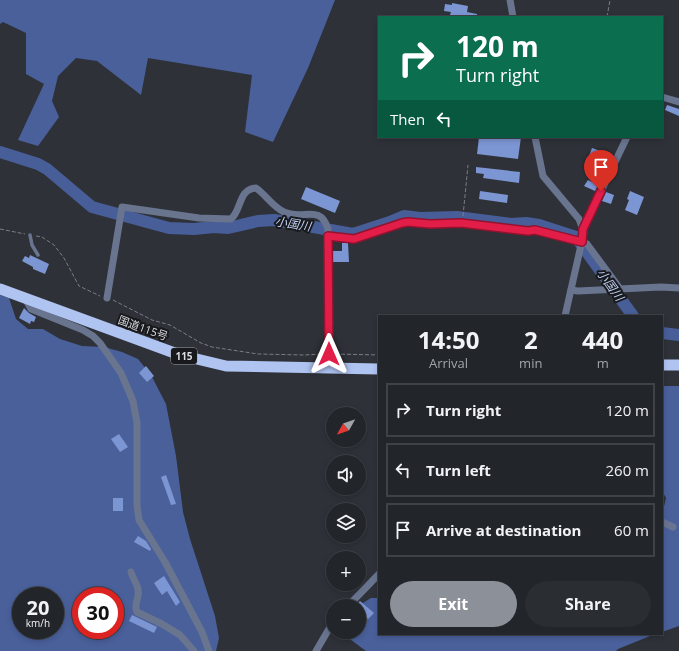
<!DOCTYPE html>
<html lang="en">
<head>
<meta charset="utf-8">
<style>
	body { margin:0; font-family:"Open Sans","Noto Sans JP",sans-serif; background:#2a2d32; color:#f1f3f6; height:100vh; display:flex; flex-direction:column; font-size:15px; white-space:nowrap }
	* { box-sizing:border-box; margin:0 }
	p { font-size:13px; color:#a2a5a8 }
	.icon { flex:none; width:22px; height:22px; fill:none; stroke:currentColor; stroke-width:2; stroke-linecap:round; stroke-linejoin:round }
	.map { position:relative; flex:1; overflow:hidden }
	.drawer { position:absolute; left:378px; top:315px; width:285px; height:320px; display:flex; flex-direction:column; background:#22252a; border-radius:0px; box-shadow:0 2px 6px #0003,0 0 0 1px #3f4247 }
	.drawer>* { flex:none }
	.banner { position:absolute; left:378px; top:16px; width:285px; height:122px; border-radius:0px; box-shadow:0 2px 6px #0003,0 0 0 1px #3f4247; background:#0b6e4f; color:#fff; overflow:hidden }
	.needle { width:26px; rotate:230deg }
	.fabs { position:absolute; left:326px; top:407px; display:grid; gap:8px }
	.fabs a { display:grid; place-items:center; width:40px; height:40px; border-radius:50%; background:#22252a; box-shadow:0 2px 6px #0003,0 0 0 1px #3f4247; font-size:20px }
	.speed { position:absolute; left:12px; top:587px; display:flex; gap:8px; font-size:20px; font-weight:700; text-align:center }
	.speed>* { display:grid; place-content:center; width:52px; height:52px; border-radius:50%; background:#22252a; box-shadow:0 2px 6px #0003,0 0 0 1px #3f4247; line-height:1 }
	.speed small { font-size:10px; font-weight:400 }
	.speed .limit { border:6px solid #d22; background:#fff; color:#111 }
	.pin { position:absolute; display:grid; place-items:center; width:34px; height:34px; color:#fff; margin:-41px -17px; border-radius:50% 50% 50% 0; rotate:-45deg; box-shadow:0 0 4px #0007 }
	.pin .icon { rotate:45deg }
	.me { position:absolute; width:44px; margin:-22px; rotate:0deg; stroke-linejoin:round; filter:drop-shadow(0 0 3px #0008) }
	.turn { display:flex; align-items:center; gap:14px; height:84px; padding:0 12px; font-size:18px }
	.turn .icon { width:52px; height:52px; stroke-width:2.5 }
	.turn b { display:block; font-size:28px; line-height:34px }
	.then { display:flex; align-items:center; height:38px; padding:0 12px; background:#0003; gap:8px; font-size:15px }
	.eta { display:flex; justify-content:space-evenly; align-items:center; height:68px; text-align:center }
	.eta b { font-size:24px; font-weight:700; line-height:28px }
	.action { display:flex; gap:8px; margin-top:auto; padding:8px 12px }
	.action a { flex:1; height:46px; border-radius:24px; background:#8c9099; color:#fff; font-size:16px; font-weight:700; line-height:46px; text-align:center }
	.action a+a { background:#2a2d32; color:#f1f3f6 }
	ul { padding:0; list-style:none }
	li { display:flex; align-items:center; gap:12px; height:54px; margin:0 8px 6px; padding:0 4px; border:2px solid #3f4247; border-radius:0px }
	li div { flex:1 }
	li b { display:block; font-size:15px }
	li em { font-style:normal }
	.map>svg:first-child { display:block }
	.forest { fill:#4a609b; fill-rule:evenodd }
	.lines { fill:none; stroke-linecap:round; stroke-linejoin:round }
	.river { stroke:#485e98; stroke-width:12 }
	.building { fill:#7c95d3 }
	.path { stroke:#7b7d83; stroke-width:1; stroke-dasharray:4 2; stroke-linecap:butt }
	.service { stroke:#69748f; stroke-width:3.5 }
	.minor { stroke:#69748f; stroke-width:7 }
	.trunk { stroke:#b0c4f2; stroke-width:11 }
	.route-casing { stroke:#92132f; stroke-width:10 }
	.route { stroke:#e11d48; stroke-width:7 }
	.labels { text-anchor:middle; stroke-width:4; stroke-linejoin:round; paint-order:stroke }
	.shield { fill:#18191c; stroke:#9fa1a4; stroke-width:1 }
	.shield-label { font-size:10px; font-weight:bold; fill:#d9dbdf }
	.street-label { font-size:11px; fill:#d9dbdf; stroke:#18191c }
	.water-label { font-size:12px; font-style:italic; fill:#c3d2f5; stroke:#18191c }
</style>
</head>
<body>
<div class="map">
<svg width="679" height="651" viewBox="0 0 679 651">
	<rect width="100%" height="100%" fill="#2e3138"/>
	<g class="forest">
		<polygon points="0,0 335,0 308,68 273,142 245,132 252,75 148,58 141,95 97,61 76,58 58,76 52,101 59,117 38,146 18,140 44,84 26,74 26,33 3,22 0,24"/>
		<path d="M0 295 9 298 16 319 28 329H43L60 339 82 346 104 347 122 352 138 359 151 375 166 404 176 456 183 512 190 539 215 616 219 638 216 651H0ZM21 596H55V630H21ZM81 596H115V630H81Z"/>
		<polygon points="662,386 679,386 679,626 662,632 662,515 666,498 662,491"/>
		<polygon points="371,598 379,598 379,634 655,634 618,649 616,651 366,651 347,637 347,632 359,632 358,606"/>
	</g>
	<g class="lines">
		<g class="river">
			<polyline points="0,152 38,164 47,169 92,207 169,228 194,229 214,227 228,228 258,221 274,220 353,234 390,222 404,216 420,218 457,217 511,224 526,223 539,225 576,237 633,316"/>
			<polyline points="662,333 679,335"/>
		</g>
	</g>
	<g class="building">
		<polygon points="452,3 468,6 467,12 477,14 477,17 450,15 451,12 444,11 445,4 452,5"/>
		<polygon points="667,105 679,109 679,116 665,110"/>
		<polygon points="479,137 521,137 518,159 477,154"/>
		<polygon points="592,148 606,153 603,161 589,156"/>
		<polygon points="476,167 520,172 519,183 483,178 484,174 476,173"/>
		<polygon points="588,180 598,185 595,191 584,186"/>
		<polygon points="306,187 340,201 335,213 301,199"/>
		<polygon points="480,191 508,195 507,203 479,199"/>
		<polygon points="630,191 644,197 637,215 625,210 629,200 627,199"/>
		<polygon points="606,192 614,195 611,204 602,201"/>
		<polygon points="342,243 348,243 349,262 333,262 333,251 342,251"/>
		<polygon points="30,255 49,264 45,274 33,269 33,267 22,261 25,256 29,258"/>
		<polygon points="24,308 29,313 36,317 34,322 31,321 30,324 19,318"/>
		<polygon points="146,366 154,376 147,382 139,373"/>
		<polygon points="119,434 128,447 120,452 111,439"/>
		<polygon points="166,475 176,504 171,505 161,477"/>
		<rect x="113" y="498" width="10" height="13"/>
		<polygon points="138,536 146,541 151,549 150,551 134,542"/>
		<polygon points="164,576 180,602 176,606 167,591 162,595 154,583"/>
		<polygon points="360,601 374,613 368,619 359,610 359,606 355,606"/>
		<polygon points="132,615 157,627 154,633 129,621"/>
	</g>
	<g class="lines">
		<g class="path">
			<polyline points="607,17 610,0"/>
			<polyline points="463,216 468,165"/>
			<polyline points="0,229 25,234"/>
			<polyline points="36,236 42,237 54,245 64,258 79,286 100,296"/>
			<polyline points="113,300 152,320 170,325 201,343 212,347 258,354 304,355 322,354"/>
			<polyline points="335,354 379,355"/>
		</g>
		<polyline class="service" points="30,235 32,245 38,255"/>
		<g class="minor">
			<polyline points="510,0 513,17"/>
			<polyline points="662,97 679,102"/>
			<polyline points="535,137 543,176 579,219 584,232 565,316"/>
			<polyline points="583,229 627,137"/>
			<polyline points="328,236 354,239 402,223 461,223 528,231 535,230 587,244 621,290"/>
			<polyline points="571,290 578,291 661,287 679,288"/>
			<polyline points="25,298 31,309 83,330 93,336 100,343 121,373 133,401 137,423 137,505 139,520 165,562 202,632 209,651"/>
			<path d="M107 298 122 207 199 218 231 219C242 210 238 189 256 188 266 195 273 207 284 212 303 221 320 203 328 229L329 354"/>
			<polyline points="662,522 673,527"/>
			<path d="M131 572C133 580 140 586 138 596 137 602 134 606 137 612L162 624 180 635 194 651"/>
			<polyline points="348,606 379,574"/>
			<polyline points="316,651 333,622"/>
		</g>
		<g class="trunk">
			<polyline points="0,289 180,355 226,366 379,369"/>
			<polyline points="662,365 679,365"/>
		</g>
	</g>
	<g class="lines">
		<defs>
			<polyline id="route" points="329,354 328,236 354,239 402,223 408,222 430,224 461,223 528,231 535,230 582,242 583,229 601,191"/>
		</defs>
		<use href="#route" class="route-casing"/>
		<use href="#route" class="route"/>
	</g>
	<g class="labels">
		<rect class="shield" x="171" y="348" width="26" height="16" rx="3"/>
		<g class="shield-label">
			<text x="184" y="360">115</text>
		</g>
		<g class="street-label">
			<text transform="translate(143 328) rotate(20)" y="4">国道115号</text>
		</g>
		<g class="water-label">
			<text transform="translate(293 224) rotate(9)" y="4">小国川</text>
			<text transform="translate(610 285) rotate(54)" y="4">小国川</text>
		</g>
	</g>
</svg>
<div class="fabs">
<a><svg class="needle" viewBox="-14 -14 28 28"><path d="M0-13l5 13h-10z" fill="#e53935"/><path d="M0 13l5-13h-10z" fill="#a2a5a8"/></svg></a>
<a><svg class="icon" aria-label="sound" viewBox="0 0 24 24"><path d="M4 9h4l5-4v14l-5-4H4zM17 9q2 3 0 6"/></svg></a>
<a><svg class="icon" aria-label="layers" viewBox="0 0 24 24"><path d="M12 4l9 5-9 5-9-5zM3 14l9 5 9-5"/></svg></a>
<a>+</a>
<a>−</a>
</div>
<div class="speed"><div>20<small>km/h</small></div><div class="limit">30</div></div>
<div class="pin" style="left:601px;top:191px;background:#d93025"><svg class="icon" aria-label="arrive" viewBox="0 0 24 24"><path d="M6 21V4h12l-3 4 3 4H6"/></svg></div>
<svg class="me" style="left:329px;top:354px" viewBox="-20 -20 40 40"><path d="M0-17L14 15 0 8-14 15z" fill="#e11d48" stroke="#fff" stroke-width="4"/></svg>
<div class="banner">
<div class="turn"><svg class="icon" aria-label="right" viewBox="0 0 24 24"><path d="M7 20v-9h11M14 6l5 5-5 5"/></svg><div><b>120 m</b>Turn right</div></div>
<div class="then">Then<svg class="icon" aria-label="left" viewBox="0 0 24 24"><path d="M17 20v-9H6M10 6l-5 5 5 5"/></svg></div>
</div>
<section class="drawer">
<div class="eta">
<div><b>14:50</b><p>Arrival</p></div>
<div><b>2</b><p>min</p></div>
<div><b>440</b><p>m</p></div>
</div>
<ul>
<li><svg class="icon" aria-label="right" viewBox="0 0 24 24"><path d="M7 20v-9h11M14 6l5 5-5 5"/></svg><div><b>Turn right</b></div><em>120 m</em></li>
<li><svg class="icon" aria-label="left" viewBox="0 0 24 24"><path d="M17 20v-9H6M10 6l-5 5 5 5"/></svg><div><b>Turn left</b></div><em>260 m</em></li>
<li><svg class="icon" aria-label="arrive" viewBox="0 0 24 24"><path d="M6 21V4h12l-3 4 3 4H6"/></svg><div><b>Arrive at destination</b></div><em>60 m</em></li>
</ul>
<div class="action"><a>Exit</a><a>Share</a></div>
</section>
</div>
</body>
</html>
